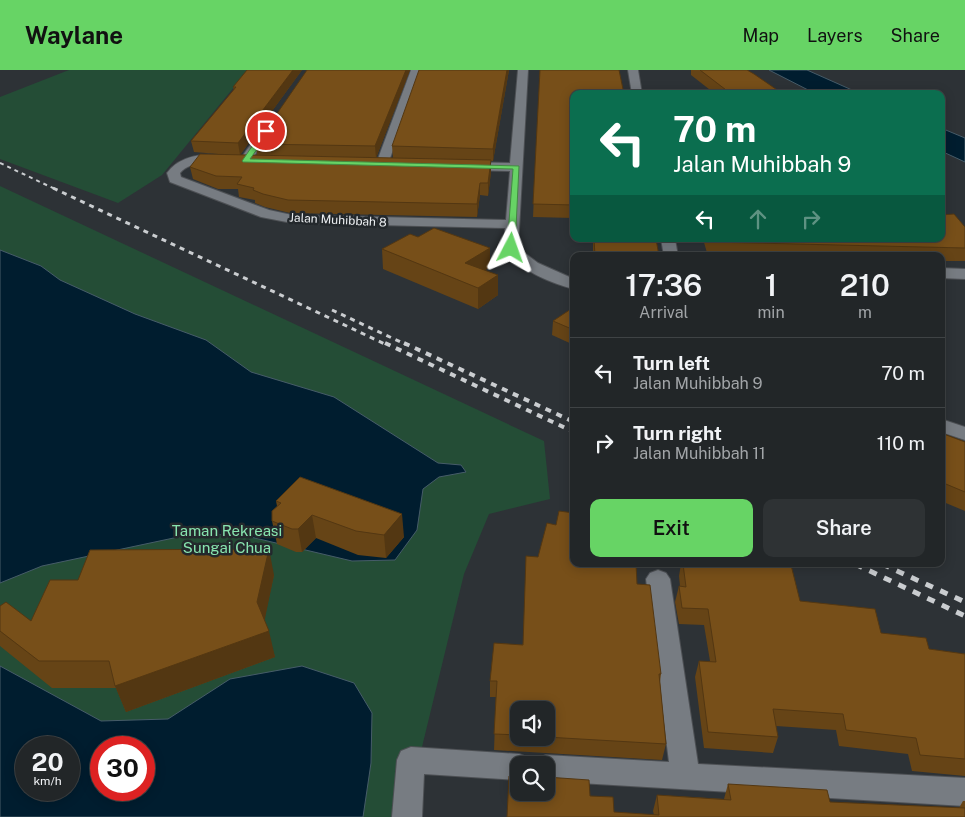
<!DOCTYPE html>
<html lang="en">
<head>
<meta charset="utf-8">
<style>
	body { margin:0; font-family:"Public Sans",sans-serif; background:#2e3234; color:#f1f3f6; height:100vh; display:flex; flex-direction:column; font-size:19px; white-space:nowrap }
	* { box-sizing:border-box; margin:0 }
	p { font-size:16px; color:#a2a5a8 }
	.icon { flex:none; width:28px; height:28px; fill:none; stroke:currentColor; stroke-width:2; stroke-linecap:round; stroke-linejoin:round }
	.map { position:relative; flex:1; overflow:hidden }
	.side { position:absolute; left:570px; top:182px; width:375px; height:315px; display:flex; flex-direction:column; background:#222628; border-radius:10px; box-shadow:0 2px 12px #0003,0 0 0 1px #3f4345 }
	.side>* { flex:none }
	.top-card { position:absolute; left:570px; top:20px; width:375px; height:152px; border-radius:10px; box-shadow:0 2px 12px #0003,0 0 0 1px #3f4345; background:#0b6e4f; color:#fff; overflow:hidden }
	.fabs { position:absolute; left:510px; top:631px; display:grid; gap:10px }
	.fabs a { display:grid; place-items:center; width:45px; height:45px; border-radius:10px; background:#222628; box-shadow:0 2px 12px #0003,0 0 0 1px #3f4345; font-size:25px }
	.speed { position:absolute; left:15px; top:666px; display:flex; gap:10px; font-size:25px; font-weight:700; text-align:center }
	.speed>* { display:grid; place-content:center; width:65px; height:65px; border-radius:50%; background:#222628; box-shadow:0 2px 12px #0003,0 0 0 1px #3f4345; line-height:1 }
	.speed small { font-size:12px; font-weight:400 }
	.speed .limit { border:8px solid #d22; background:#fff; color:#111 }
	.pin { position:absolute; display:grid; place-items:center; width:42px; height:42px; color:#fff; margin:-21px; border:2px solid #fff; border-radius:50%; box-shadow:0 1px 5px #0007 }
	.me { position:absolute; width:55px; margin:-28px; rotate:4deg; stroke-linejoin:round; filter:drop-shadow(0 0 4px #0008) }
	.turn { display:flex; align-items:center; gap:18px; height:105px; padding:0 20px; font-size:22px }
	.turn .icon { width:65px; height:65px; stroke-width:2.5 }
	.turn b { display:block; font-size:35px; line-height:42px }
	.lanes { display:flex; align-items:center; height:48px; padding:0 20px; background:#0003; justify-content:center; gap:25px; direction:ltr }
	.lanes .off { opacity:.35 }
	.eta { display:flex; justify-content:space-evenly; align-items:center; height:85px; text-align:center }
	.eta b { font-size:30px; font-weight:600; line-height:35px }
	.primary-button { display:flex; gap:10px; margin-top:auto; padding:10px 20px }
	.primary-button a { flex:1; height:58px; border-radius:10px; background:#67d465; color:#111; font-size:20px; font-weight:600; line-height:58px; text-align:center }
	.primary-button a+a { background:#2e3234; color:#f1f3f6 }
	ul { padding:0; list-style:none }
	li { display:flex; align-items:center; gap:15px; height:70px; padding:0 20px; border-top:1px solid #3f4345 }
	li div { flex:1 }
	li b { display:block; font-size:19px }
	li em { font-style:normal }
	header { display:flex; align-items:center; gap:30px; box-sizing:border-box; height:70px; padding:0 25px; background:#67d465; color:#111 }
	header strong { font-size:24px }
	nav { display:flex; gap:28px; margin-inline-start:auto; font-size:18px }
	.map>svg:first-child { display:block }
	.green { fill:#244d36; fill-rule:evenodd }
	.water { fill:#001d2f; stroke:#465c69; fill-rule:evenodd }
	.lines { fill:none; stroke-linecap:round; stroke-linejoin:round }
	.minor-casing { stroke:#4d5054; stroke-width:2 }
	.minor { fill:#777c82; fill-rule:evenodd }
	.rail-far3 { stroke:#cacdd0; stroke-width:2; stroke-dasharray:4 4; stroke-linecap:butt }
	.rail-far2 { stroke:#cacdd0; stroke-width:3; stroke-dasharray:5 5; stroke-linecap:butt }
	.rail-far1 { stroke:#cacdd0; stroke-width:4; stroke-dasharray:6 6; stroke-linecap:butt }
	.rail { stroke:#cacdd0; stroke-width:5; stroke-dasharray:8 8; stroke-linecap:butt }
	.wall { fill:#664416; fill-rule:evenodd }
	.shaded-wall { fill:#533712 }
	.building { fill:#774f19; stroke:#533712 }
	.route { fill:#67d465; stroke:#438a42 }
	.labels { text-anchor:middle; stroke-width:5; stroke-linejoin:round; paint-order:stroke }
	.far-street-label { font-size:12px; fill:#ebeef1; stroke:#23282c }
	.park-label { font-size:15px; fill:#88e4af; stroke:#23282c }
</style>
</head>
<body>
<header>
<strong>Waylane</strong>
<nav><a>Map</a><a>Layers</a><a>Share</a></nav>
</header>
<div class="map">
<svg width="965" height="747" viewBox="0 0 965 747">
	<rect width="100%" height="100%" fill="#2d3236"/>
	<g class="green">
		<polygon points="69,0 248,0 162,105 118,133 0,89 0,27"/>
		<path d="M0 116 544 371 550 429 489 444 464 504 405 747H0ZM26 678H69V720H26ZM101 678H144V720H101Z"/>
	</g>
	<g class="water">
		<polygon points="769,0 807,0 861,24 816,24"/>
		<polygon points="941,58 965,68 965,92 941,81"/>
		<polygon points="0,180 41,196 60,210 135,244 206,270 251,302 334,327 438,393 461,395 466,402 439,407 423,419 417,460 395,490 352,491 238,464 183,466 42,496 0,513"/>
		<path d="M0 596 101 651 168 649 230 609 302 596 354 613 372 643 371 693 363 747H0ZM26 678H69V720H26ZM101 678H144V720H101Z"/>
	</g>
	<g class="lines">
		<defs>
			<g id="minor">
				<polygon points="411,0 421,0 388,94 386,97 378,97 376,94"/>
				<path d="M518 0H528L518 178 538 193 574 209V219C550 213 519 200 504 179L505 158 292 153 261 147 170 112 167 103C180 85 206 82 226 87L228 90C218 101 194 86 180 103L181 107 269 140 292 145 506 150 510 101 464 100 458 96 464 92 510 93Z"/>
				<polygon points="628,0 638,0 642,24 632,24"/>
				<polygon points="271,50 277,53 251,91 245,95 241,94 239,91 267,51"/>
				<polygon points="661,169 675,169 678,186 664,186"/>
				<polygon points="941,198 965,199 965,209 941,208"/>
				<polygon points="941,349 965,357 965,370 941,362"/>
				<polygon points="658,500 666,503 670,509 698,694 965,708 965,736 546,711 546,695 533,695 536,689 546,685 669,692 646,509 650,503"/>
				<polygon points="411,677 519,684 529,688 532,695 519,695 519,710 424,704 422,747 392,747 397,690 401,681"/>
			</g>
		</defs>
		<use href="#minor" class="minor-casing"/>
		<use href="#minor" class="minor"/>
		<polyline class="rail-far3" points="0,93 55,119"/>
		<g class="rail-far2">
			<polyline points="53,118 387,275"/>
			<polyline points="332,240 407,275"/>
		</g>
		<g class="rail-far1">
			<polyline points="385,273 574,362"/>
			<polyline points="404,273 574,352"/>
		</g>
		<g class="rail">
			<polyline points="855,494 965,546"/>
			<polyline points="882,494 965,532"/>
		</g>
	</g>
	<g class="wall">
		<polygon points="302,0 240,85 257,85 256,74 410,0 376,88 393,88 392,76 509,0 493,91 491,91 491,102 488,126 480,125 477,147 290,143 265,137 255,133 255,130 239,127 238,119 218,119 193,109 190,97 230,85 194,82 191,71 234,20 233,17"/>
		<polygon points="540,0 574,24 574,148 533,147"/>
		<polygon points="691,0 747,0 783,24 666,24 666,21 714,23 691,5"/>
		<polygon points="965,157 965,191 941,191 941,186 708,186 703,169 941,169"/>
		<polygon points="593,169 656,169 659,186 593,186"/>
		<polygon points="490,178 490,197 485,200 498,225 478,239 383,199 382,179"/>
		<polygon points="574,237 574,275 552,265 553,251"/>
		<polygon points="941,363 965,372 965,441 941,431"/>
		<polygon points="276,431 404,467 386,488 358,485 316,468 302,482 296,482 277,474 272,451 277,436"/>
		<path d="M574 494 637 514 661 604 660 612 666 674 662 690 494 680 496 627H490V611L522 575ZM519 640H546V668H519Z"/>
		<polygon points="681,494 779,494 800,531 881,563 929,579 965,584 965,706 912,701 908,684 839,676 836,660 776,656 778,667 773,683 704,678 695,607 699,591 710,591 704,555 679,554 675,532 679,516 680,516 679,506"/>
		<polygon points="274,505 264,550 275,587 126,642 116,618 52,618 0,576 0,536 31,551"/>
		<polygon points="728,714 830,732 959,738 963,731 965,731 965,747 507,747 590,726 614,742 654,745 653,741 657,725 724,729"/>
	</g>
	<g class="shaded-wall">
		<polygon points="293,0 302,0 240,85 238,73"/>
		<polygon points="406,0 410,0 376,88 375,76"/>
		<polygon points="507,0 509,0 493,91 493,79"/>
		<polygon points="491,90 491,102 488,126 488,113"/>
		<polygon points="480,113 480,125 477,147 477,134"/>
		<polygon points="490,178 490,197 465,213 465,193"/>
		<polygon points="498,205 498,225 478,239 478,218"/>
		<polygon points="402,444 404,467 386,488 384,465"/>
		<polygon points="312,445 316,468 302,482 298,459"/>
		<polygon points="269,479 274,505 263,558 257,532"/>
		<polygon points="269,561 275,587 126,642 115,616"/>
	</g>
	<g class="building">
		<polygon points="247,0 293,0 238,73 191,71 236,17 233,17"/>
		<polygon points="307,0 406,0 375,76 256,74"/>
		<polygon points="419,0 507,0 493,79 392,76"/>
		<polygon points="540,0 619,0 624,24 574,24 574,135 533,134"/>
		<polygon points="700,0 747,0 754,4 783,24 667,24 666,21 730,23"/>
		<polygon points="200,84 491,90 488,113 480,113 477,134 288,130 263,124 253,120 254,118 237,114 242,107 216,106 190,97"/>
		<polygon points="954,144 965,157 965,178 711,172 710,169 941,169 941,145"/>
		<polygon points="434,158 490,178 465,193 498,205 478,218 382,179 410,164 418,167"/>
		<polygon points="594,169 656,169 659,186 595,186"/>
		<polygon points="574,237 574,260 553,251"/>
		<polygon points="941,363 965,372 965,422 941,412"/>
		<polygon points="300,407 402,444 384,465 356,461 312,445 298,459 292,459 272,451 272,441 281,433 276,431"/>
		<polygon points="559,441 574,443 574,494 636,494 637,514 650,515 661,604 659,604 666,674 546,667 546,640 519,640 519,665 494,664 497,611 490,611 494,573 523,575 526,486 538,487 547,453 556,455"/>
		<polygon points="269,479 257,532 269,561 115,616 109,591 39,591 0,561 0,536 6,532 31,551 50,510 78,510 90,480"/>
		<polygon points="683,494 779,494 779,495 791,495 800,531 875,539 881,563 926,568 929,579 965,584 965,689 920,685 916,668 846,660 843,644 773,639 778,667 708,662 699,591 716,592 708,539 682,538 679,516 686,517"/>
		<polygon points="509,706 519,706 519,722 546,722 546,707 589,710 590,726 613,727 614,742 659,745 657,725 731,730 728,714 827,720 830,732 965,738 965,747 507,747"/>
	</g>
	<polygon class="route" points="264,59 270,61 250,89 519,96 515,178 511,181 507,178 513,99 243,92 242,91"/>
	<g class="labels">
		<g class="far-street-label">
			<text transform="translate(338 150) rotate(3)" y="4">Jalan Muhibbah 8</text>
		</g>
		<g class="park-label">
			<text x="227" y="466">Taman Rekreasi<tspan x="227" dy="17">Sungai Chua</tspan></text>
		</g>
	</g>
</svg>
<div class="fabs">
<a><svg class="icon" aria-label="sound" viewBox="0 0 24 24"><path d="M4 9h4l5-4v14l-5-4H4zM17 9q2 3 0 6"/></svg></a>
<a><svg class="icon" aria-label="search" viewBox="0 0 24 24"><circle cx="10" cy="10" r="6"/><path d="M15 15l6 6"/></svg></a>
</div>
<div class="speed"><div>20<small>km/h</small></div><div class="limit">30</div></div>
<div class="pin" style="left:266px;top:61px;background:#d93025"><svg class="icon" aria-label="arrive" viewBox="0 0 24 24"><path d="M6 21V4h12l-3 4 3 4H6"/></svg></div>
<svg class="me" style="left:511px;top:178px" viewBox="-20 -20 40 40"><path d="M0-17L14 15 0 8-14 15z" fill="#67d465" stroke="#fff" stroke-width="4"/></svg>
<div class="top-card">
<div class="turn"><svg class="icon" aria-label="left" viewBox="0 0 24 24"><path d="M17 20v-9H6M10 6l-5 5 5 5"/></svg><div><b>70 m</b>Jalan Muhibbah 9</div></div>
<div class="lanes"><svg class="icon" aria-label="left" viewBox="0 0 24 24"><path d="M17 20v-9H6M10 6l-5 5 5 5"/></svg><svg class="icon off" aria-label="ahead" viewBox="0 0 24 24"><path d="M12 20V5M6 11l6-6 6 6"/></svg><svg class="icon off" aria-label="right" viewBox="0 0 24 24"><path d="M7 20v-9h11M14 6l5 5-5 5"/></svg></div>
</div>
<section class="side">
<div class="eta">
<div><b>17:36</b><p>Arrival</p></div>
<div><b>1</b><p>min</p></div>
<div><b>210</b><p>m</p></div>
</div>
<ul>
<li><svg class="icon" aria-label="left" viewBox="0 0 24 24"><path d="M17 20v-9H6M10 6l-5 5 5 5"/></svg><div><b>Turn left</b><p>Jalan Muhibbah 9</p></div><em>70 m</em></li>
<li><svg class="icon" aria-label="right" viewBox="0 0 24 24"><path d="M7 20v-9h11M14 6l5 5-5 5"/></svg><div><b>Turn right</b><p>Jalan Muhibbah 11</p></div><em>110 m</em></li>
</ul>
<div class="primary-button"><a>Exit</a><a>Share</a></div>
</section>
</div>
</body>
</html>
